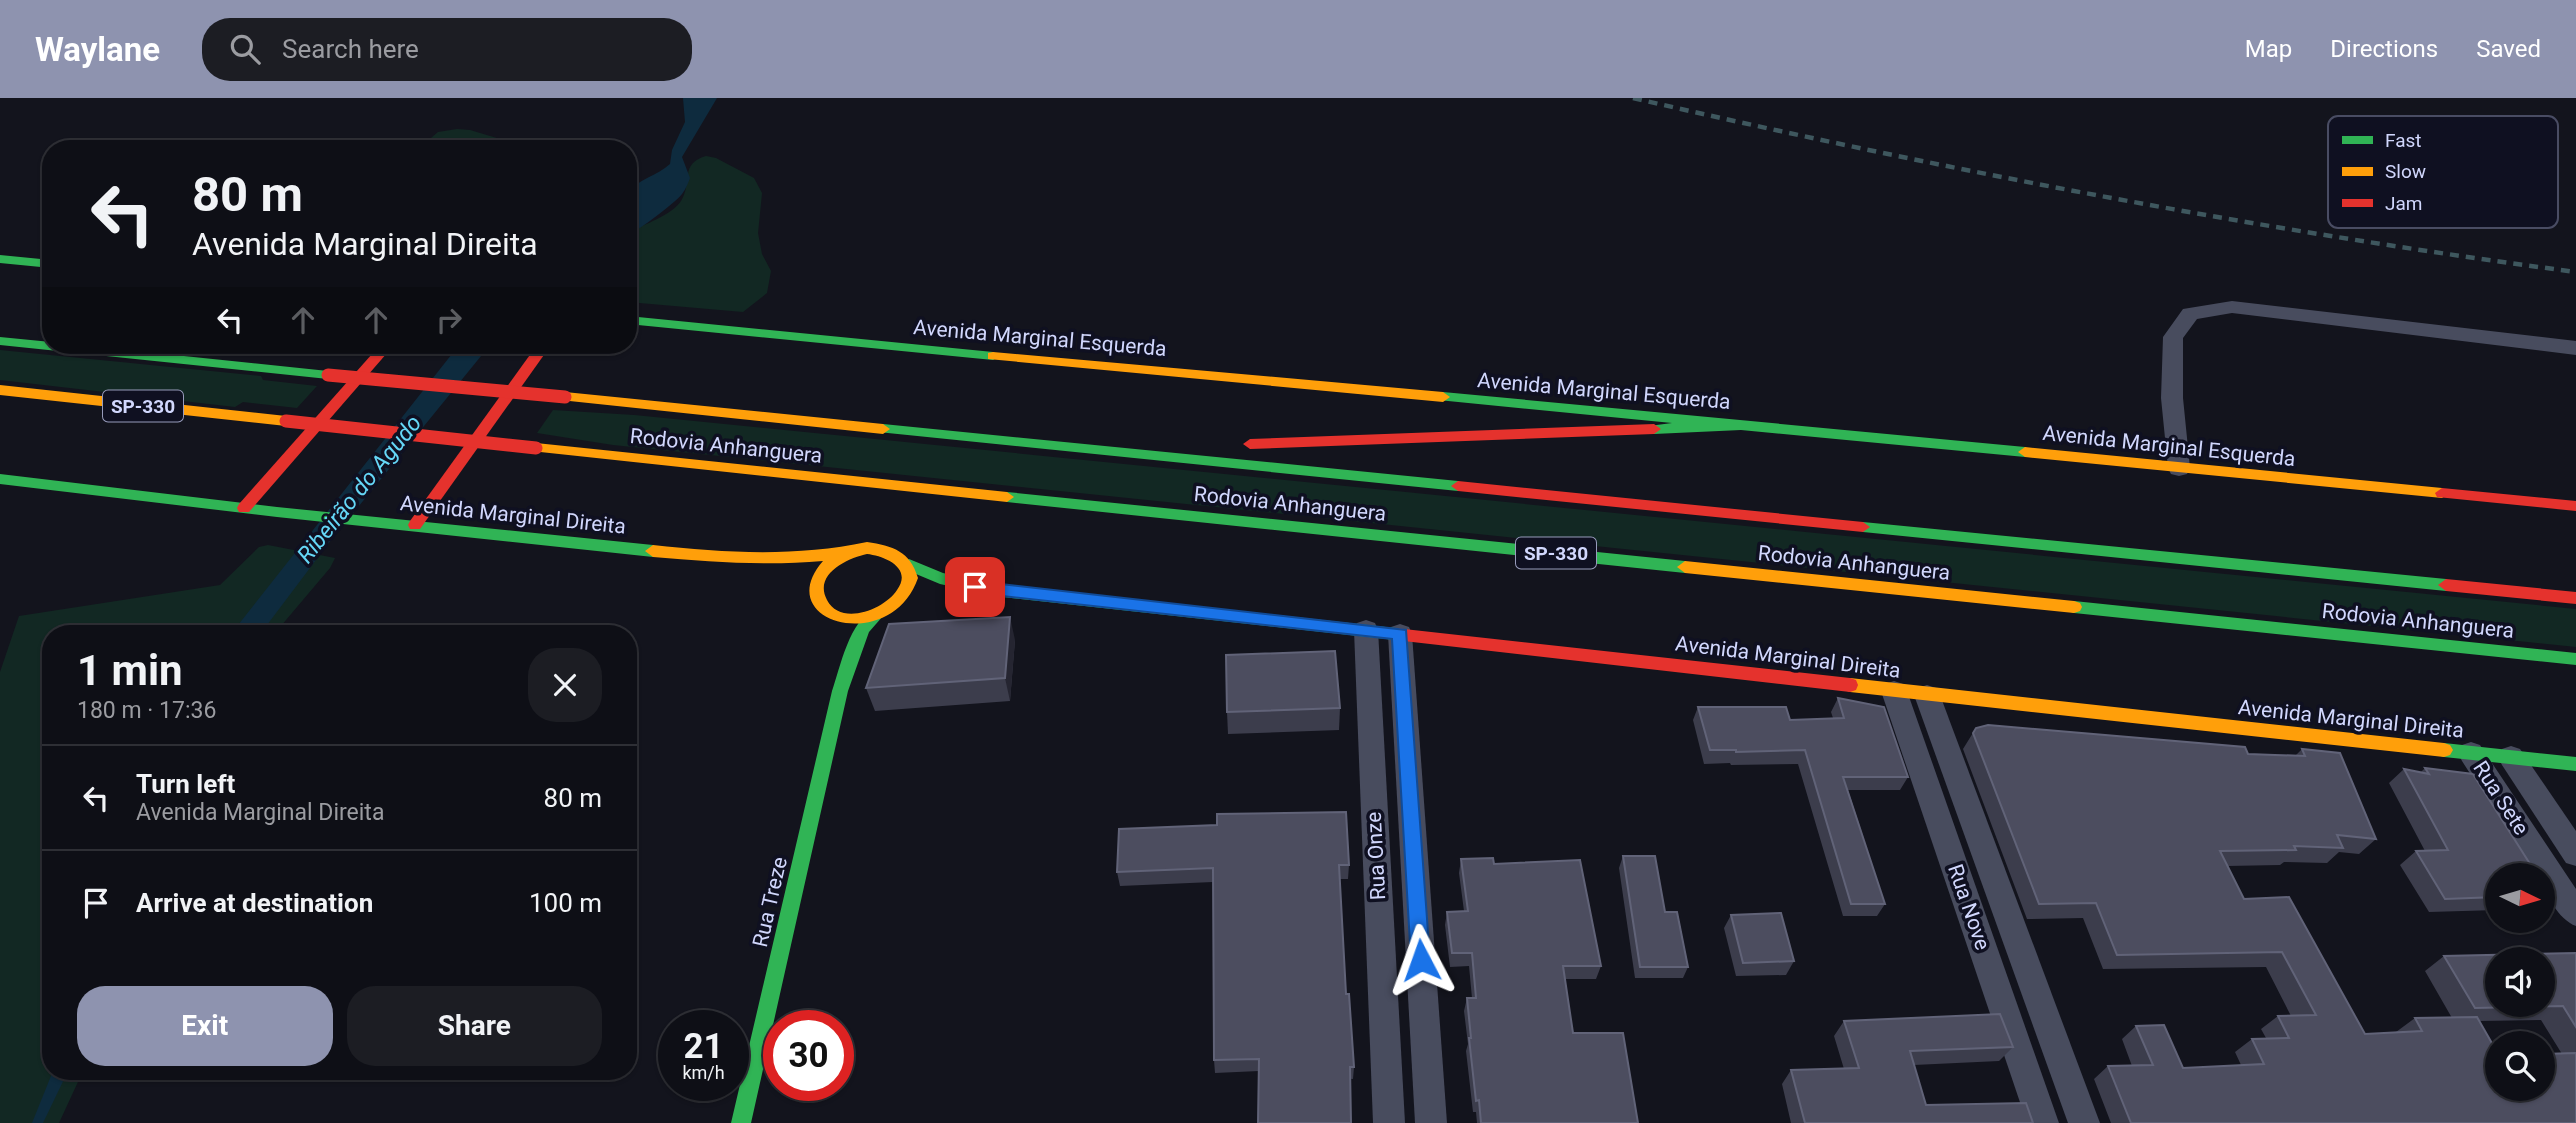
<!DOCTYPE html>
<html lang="en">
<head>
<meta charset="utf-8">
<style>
	body { margin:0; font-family:Roboto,sans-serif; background:#1c1d23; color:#f1f3f6; height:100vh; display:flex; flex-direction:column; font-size:26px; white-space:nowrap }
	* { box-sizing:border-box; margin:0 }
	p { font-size:23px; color:#9b9ca1 }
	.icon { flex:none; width:38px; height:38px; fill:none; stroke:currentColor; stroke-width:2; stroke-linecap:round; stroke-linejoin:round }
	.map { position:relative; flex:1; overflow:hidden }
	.sheet { position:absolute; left:42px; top:527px; width:595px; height:455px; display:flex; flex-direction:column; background:#0e0f16; border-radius:28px; box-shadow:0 2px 5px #0004,0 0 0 2px #2e2f35 }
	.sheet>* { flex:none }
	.hud { position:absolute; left:42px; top:42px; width:595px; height:214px; border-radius:28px; box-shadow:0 2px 5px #0004,0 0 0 2px #2e2f35; background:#0e0f16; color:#f1f3f6; overflow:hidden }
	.needle { width:46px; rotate:95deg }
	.tools { position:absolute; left:2485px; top:765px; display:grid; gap:14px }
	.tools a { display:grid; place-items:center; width:70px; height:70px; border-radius:50%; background:#0e0f16; box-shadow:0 2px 5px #0004,0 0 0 2px #2e2f35; font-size:35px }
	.speed { position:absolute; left:658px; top:912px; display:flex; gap:14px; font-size:35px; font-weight:700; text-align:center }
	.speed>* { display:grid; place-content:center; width:91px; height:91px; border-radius:50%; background:#0e0f16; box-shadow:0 2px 5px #0004,0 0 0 2px #2e2f35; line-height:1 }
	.speed small { font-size:18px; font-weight:400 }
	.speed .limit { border:10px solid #d22; background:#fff; color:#111 }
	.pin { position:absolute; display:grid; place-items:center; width:60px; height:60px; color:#fff; margin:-30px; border-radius:14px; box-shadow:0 4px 10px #0006 }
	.me { position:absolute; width:77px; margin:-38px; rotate:356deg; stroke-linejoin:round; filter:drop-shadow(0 0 5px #0008) }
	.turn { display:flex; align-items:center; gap:24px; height:147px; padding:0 35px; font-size:32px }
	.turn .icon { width:91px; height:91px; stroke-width:2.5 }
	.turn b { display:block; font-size:49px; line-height:60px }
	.lanes { display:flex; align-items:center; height:66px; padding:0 35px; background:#0003; justify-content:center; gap:35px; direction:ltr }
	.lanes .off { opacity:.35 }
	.round { display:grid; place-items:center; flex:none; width:74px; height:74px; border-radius:28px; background:#1c1d23 }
	.summary { display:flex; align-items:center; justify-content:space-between; height:119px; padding:0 35px }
	h1 { font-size:42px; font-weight:700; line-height:52px }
	.primary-button { display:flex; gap:14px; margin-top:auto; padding:14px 35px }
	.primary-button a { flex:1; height:80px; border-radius:28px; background:#8e93af; color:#fff; font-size:28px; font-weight:700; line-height:80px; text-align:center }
	.primary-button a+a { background:#1c1d23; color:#f1f3f6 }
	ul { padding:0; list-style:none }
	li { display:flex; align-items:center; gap:21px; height:105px; padding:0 35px; border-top:2px solid #2e2f35 }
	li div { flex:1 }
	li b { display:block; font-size:26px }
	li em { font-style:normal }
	header { display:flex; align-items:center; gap:42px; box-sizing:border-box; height:98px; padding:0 35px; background:#8e93af; color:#fff }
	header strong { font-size:33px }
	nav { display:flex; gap:38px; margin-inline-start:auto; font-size:24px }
	.search { width:490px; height:63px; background:#1c1d23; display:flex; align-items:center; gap:18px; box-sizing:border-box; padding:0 24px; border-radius:28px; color:#9b9ca1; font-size:26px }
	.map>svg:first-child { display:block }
	.green { fill:#122823 }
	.water { fill:#0e2b3e }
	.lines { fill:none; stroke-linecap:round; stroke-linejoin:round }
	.street { fill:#484c5e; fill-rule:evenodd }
	.fast { fill:#30b455; fill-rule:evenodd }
	.slow { fill:#ff9f0a; fill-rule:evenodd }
	.jam { fill:#e5322d; fill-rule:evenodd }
	.rail { stroke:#3e575e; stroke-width:4.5; stroke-dasharray:9 7; stroke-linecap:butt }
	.jam-bridge { stroke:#e5322d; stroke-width:13 }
	.wall { fill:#3c3d4c; fill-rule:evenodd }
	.shaded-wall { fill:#252531 }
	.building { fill:#4c4d5f; stroke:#616378; stroke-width:2; fill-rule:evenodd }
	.route { fill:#1a73e8; stroke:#114b97; stroke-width:2 }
	.labels { text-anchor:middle; stroke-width:7; stroke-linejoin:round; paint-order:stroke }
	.shield { fill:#0f1021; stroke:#979bbb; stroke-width:2 }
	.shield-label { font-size:19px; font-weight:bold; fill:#d1d7fd }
	.street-label { font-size:21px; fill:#d1d7fd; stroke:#0f1021 }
	.water-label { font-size:23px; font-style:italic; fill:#65d7f7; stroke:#0f1021 }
	.key { fill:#0f1021; stroke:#494c63; stroke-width:2 }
	.key-label { font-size:19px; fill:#d1d7fd }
</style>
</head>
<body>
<header>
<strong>Waylane</strong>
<div class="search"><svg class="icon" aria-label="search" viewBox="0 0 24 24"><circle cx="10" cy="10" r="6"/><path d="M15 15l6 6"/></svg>Search here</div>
<nav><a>Map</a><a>Directions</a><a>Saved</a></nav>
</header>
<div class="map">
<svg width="2576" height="1025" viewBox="0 0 2576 1025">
	<rect width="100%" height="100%" fill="#13141d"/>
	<g class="green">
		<polygon points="457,31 470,32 534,51 418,51 438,34"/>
		<path d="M706 58 716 60 754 80 762 95 758 135 762 156 771 173 767 195 743 214 628 204V135C644 126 671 118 681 103 693 84 679 66 706 58Z"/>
		<polygon points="0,252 261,278 263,282 317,288 297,310 243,304 235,309 0,282"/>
		<polygon points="553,312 634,317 2576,511 2576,549 613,347 537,335"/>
		<polygon points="268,447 335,460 330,470 275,535 51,536 51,973 83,973 59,1025 0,1025 0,574 19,518 220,487 259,449"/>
	</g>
	<g class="water">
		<path d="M683 0H717L682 59 690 80C688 85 686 91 682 96 676 104 638 133 628 137V94C640 80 657 78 670 66L672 52 685 24Z"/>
		<polygon points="459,247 490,247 328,446 261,535 231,536"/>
		<polygon points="53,973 68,973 43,1025 32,1025"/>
	</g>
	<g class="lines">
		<g class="street">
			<polygon points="2232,203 2576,243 2576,257 2232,215 2197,221 2183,240 2183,300 2190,370 2187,376 2179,378 2171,376 2168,370 2161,300 2163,239 2183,211"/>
			<polygon points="1366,522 1375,525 1378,532 1405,1025 1373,1025 1354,532 1357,525"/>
			<polygon points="1400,526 1409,529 1412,536 1447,1025 1415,1025 1388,536 1391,529"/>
			<polygon points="1894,583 1903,586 1907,593 2059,1025 2027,1025 1881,593 1885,586"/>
			<polygon points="1927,587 1936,590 1940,597 2100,1025 2068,1025 1914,597 1918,590"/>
			<path d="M2471 644 2480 647 2576 791V828C2559 822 2543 795 2543 777H2535L2462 663 2458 655 2462 647Z"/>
			<polygon points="2511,648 2520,651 2576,733 2576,768 2566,765 2502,667 2498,659 2502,651"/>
		</g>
		<g class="fast">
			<polygon points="0,157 51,162 51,170 0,165"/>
			<polygon points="628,218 993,254 1000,258 993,262 628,226"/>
			<polygon points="0,239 51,244 51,247 78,247 328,273 335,277 328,281 0,247"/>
			<polygon points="1443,294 2025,349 2032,354 2025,359 1741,332 1654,336 1647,331 1649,328 1672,325 1438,302 1436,299"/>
			<polygon points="883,326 1458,383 1465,388 1458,393 878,334 876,331 878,328"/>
			<polygon points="0,376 277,409 653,447 661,453 653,459 277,419 0,386"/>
			<polygon points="1007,394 1685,463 1693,469 1685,475 1007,404 1000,399"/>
			<polygon points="1863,424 2446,481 2454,487 2446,493 1863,434 1856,429"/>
			<polygon points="909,461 943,475 994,486 1395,530 1401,532 1403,536 1401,540 1395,542 994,498 940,486 904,471 901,467"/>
			<polygon points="2074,503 2576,555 2576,567 2074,515 2068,513 2066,509 2068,505"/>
			<path d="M875 512 881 514 883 518 869 534 848 593 751 1025H731L832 593C840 570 850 520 875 512Z"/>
			<polygon points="2444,645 2576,659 2576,673 2444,659 2438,657 2435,652 2438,647"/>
		</g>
		<g class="slow">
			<polygon points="993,254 1443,294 1450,299 1443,304 988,261 988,255"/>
			<polygon points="0,287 286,318 293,323 286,328 0,297"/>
			<polygon points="565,294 883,326 890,331 883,336 560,302 558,299"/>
			<polygon points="536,345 1007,394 1014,399 1007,404 531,353 529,350"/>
			<polygon points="2025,349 2442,390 2449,395 2442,400 2025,359 2018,354"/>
			<path d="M867 444C893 448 910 453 918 480 891 558 769 525 823 463 766 468 710 464 653 459L645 453 653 447C725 455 796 459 867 444ZM867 456C885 458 913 470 897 492 885 511 841 529 827 502 813 476 848 460 867 456Z"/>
			<polygon points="1685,463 2074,503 2080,505 2082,509 2080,513 2074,515 1685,475 1677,469"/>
			<polygon points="1850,580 2444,645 2450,647 2453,652 2450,657 2444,659 1850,594 1844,592 1842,587 1844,582"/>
		</g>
		<g class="jam">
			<polygon points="380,247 394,247 249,414 239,414 237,410 239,406"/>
			<polygon points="537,247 551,247 420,431 410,431 408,427 410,423"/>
			<polygon points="1654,326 1661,331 1654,336 1250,351 1243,346 1250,341"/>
			<polygon points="1458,383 1863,424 1870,429 1863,434 1458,393 1451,388"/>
			<polygon points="2442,390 2576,403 2576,413 2437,399 2435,395"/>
			<polygon points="2446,481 2576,494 2576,506 2446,493 2438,487"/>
			<polygon points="1395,530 1850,580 1856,582 1858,587 1856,592 1850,594 1395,542 1389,540 1387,536 1389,532"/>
		</g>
		<path class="rail" d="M1633 0C1945 72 2258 132 2576 174"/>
		<g class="jam-bridge">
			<polyline points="328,277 565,299"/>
			<polyline points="286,323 536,350"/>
		</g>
	</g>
	<g class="wall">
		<polygon points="1015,542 1010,603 875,613 866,590"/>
		<polygon points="1838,600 1908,679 1900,692 1848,692 1885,806 1877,818 1843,818 1798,666 1731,667 1730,665 1704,666 1693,622 1698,609 1790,622 1833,620 1831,614"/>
		<polygon points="1340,610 1339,632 1228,636 1227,614"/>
		<path d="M1976 630 2248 656 2296 657 2302 651 2376 741 2359 756 2339 754 2327 765 2284 764 2280 767 2227 768 2244 801 2365 936 2396 934 2415 920H2452L2425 873 2444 858 2576 855V1025H2111L2094 981 2108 968H2132L2122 941 2136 928 2183 970 2241 967 2235 954 2252 941 2266 940 2261 931 2278 918H2291L2266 869 2103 871 2083 820 2027 821 1963 651ZM2541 922 2562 956 2497 990 2479 923Z"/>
		<polygon points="2425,670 2497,777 2497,812 2429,814 2400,767 2416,753 2425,753 2389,685 2404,671 2421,674"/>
		<polygon points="1217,727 1349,767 1348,781 1340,781 1346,896 1354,969 1353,981 1259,973 1215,975 1214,962 1213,784 1120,788 1117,774"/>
		<polygon points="1623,758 1665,814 1688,869 1683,880 1635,880 1619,770"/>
		<polygon points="1461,761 1494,766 1601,868 1596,881 1565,881 1573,935 1638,1025 1477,1025 1476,1014 1473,1014 1466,953 1468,946 1464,913 1467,900 1472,900 1469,868 1450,869 1445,827 1447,814 1464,813 1459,775"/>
		<polygon points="2543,786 2550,798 2543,803"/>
		<polygon points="1731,817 1794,863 1786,877 1736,878 1724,830"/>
		<polygon points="1844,923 2013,949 1999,963 1914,967 1926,1007 2033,1025 1791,1025 1782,986 1791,972 1844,971 1834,938"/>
	</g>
	<polygon class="shaded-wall" points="1010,519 1015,542 1010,603 1005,580"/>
	<g class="building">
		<polygon points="1010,519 1005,580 866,590 889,526"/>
		<polygon points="1335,553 1340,610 1227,614 1226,557"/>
		<polygon points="1838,600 1884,609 1908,679 1843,679 1885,806 1851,806 1805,652 1736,654 1736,652 1710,652 1698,609 1786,609 1790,622 1844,620"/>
		<polygon points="1988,627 2245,649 2248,656 2305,658 2302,651 2340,655 2376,741 2337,737 2343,750 2294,748 2296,752 2220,753 2244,801 2289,799 2365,936 2422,933 2415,920 2477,919 2497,954 2497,990 2543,990 2543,956 2576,955 2576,1025 2131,1025 2108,968 2153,967 2136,928 2164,927 2183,970 2264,966 2252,941 2289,940 2278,918 2316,917 2282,854 2117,857 2096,805 2039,806 1973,635 1976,630"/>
		<polygon points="2425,670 2473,676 2537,777 2497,777 2497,799 2445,801 2416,753 2448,752 2404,671 2429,676"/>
		<polygon points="1346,714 1349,767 1339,767 1346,896 1349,896 1354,969 1350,969 1351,1025 1258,1025 1259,961 1214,962 1213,770 1117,774 1119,731 1217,727 1217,716"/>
		<polygon points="1623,758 1655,758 1665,814 1677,814 1688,869 1640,869"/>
		<polygon points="1493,760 1494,766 1580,762 1601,868 1563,868 1573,935 1623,935 1638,1025 1481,1025 1479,1002 1476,1003 1469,940 1471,940 1467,900 1476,900 1472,855 1452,855 1447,814 1468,813 1461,761"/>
		<polygon points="2543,786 2550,798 2543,798"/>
		<polygon points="1781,815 1794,863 1743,865 1731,817"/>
		<path d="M2576 855V929L2563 908 2475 910 2444 858ZM2497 861H2543V906H2497Z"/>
		<polygon points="2000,916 2013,949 1910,953 1926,1007 2026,1005 2033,1025 1805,1025 1791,972 1859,970 1844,923"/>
	</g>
	<polygon class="route" points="975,483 1406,532 1430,862 1428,868 1421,871 1414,868 1411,862 1392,541 975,495 967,489"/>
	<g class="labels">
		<g class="shield">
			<rect x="103" y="292.5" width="80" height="31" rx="5"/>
			<rect x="1516" y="439.5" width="80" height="31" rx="5"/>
		</g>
		<g class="shield-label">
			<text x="143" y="315">SP-330</text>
			<text x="1556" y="462">SP-330</text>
		</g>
		<g class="street-label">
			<text transform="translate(1040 240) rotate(5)" y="7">Avenida Marginal Esquerda</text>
			<text transform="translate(1604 293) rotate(5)" y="7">Avenida Marginal Esquerda</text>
			<text transform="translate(726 348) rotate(6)" y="7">Rodovia Anhanguera</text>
			<text transform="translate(2169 348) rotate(6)" y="7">Avenida Marginal Esquerda</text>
			<text transform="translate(1290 406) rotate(6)" y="7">Rodovia Anhanguera</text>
			<text transform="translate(513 417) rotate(6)" y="7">Avenida Marginal Direita</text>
			<text transform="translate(1854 465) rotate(6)" y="7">Rodovia Anhanguera</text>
			<text transform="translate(2418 523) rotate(6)" y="7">Rodovia Anhanguera</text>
			<text transform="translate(1788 559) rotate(7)" y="7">Avenida Marginal Direita</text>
			<text transform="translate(2351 621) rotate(6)" y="7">Avenida Marginal Direita</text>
			<text transform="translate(2501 700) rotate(57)" y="7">Rua Sete</text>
			<text transform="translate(1376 758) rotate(-93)" y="7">Rua Onze</text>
			<text transform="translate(770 804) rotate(-77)" y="7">Rua Treze</text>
			<text transform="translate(1969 809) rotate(71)" y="7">Rua Nove</text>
		</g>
		<g class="water-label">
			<text transform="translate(359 391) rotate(-51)" y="8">Ribeirão do Agudo</text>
		</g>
	</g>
	<rect x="2328" y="18" width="230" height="112" rx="10" class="key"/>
	<rect x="2342" y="38" width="31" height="8" fill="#30b455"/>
	<rect x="2342" y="69" width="31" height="9" fill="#ff9f0a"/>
	<rect x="2342" y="101" width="31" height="8" fill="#e5322d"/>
	<g class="key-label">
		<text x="2385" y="49">Fast</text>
		<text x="2385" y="80">Slow</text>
		<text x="2385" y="112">Jam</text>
	</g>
</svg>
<div class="tools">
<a><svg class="needle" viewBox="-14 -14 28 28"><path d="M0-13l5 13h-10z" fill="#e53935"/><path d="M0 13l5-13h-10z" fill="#9b9ca1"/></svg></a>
<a><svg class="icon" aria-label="sound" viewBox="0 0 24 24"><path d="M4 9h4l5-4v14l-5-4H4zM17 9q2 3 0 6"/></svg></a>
<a><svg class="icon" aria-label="search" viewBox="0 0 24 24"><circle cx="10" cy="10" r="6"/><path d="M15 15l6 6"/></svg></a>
</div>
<div class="speed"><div>21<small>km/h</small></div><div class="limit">30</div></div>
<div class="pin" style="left:975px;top:489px;background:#d93025"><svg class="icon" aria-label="arrive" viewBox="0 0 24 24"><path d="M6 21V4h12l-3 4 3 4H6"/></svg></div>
<svg class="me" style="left:1421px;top:862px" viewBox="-20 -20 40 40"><path d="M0-17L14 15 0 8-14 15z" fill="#1a73e8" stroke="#fff" stroke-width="4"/></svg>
<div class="hud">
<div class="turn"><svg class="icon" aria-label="left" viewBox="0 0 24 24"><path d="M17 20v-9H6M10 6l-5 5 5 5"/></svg><div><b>80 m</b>Avenida Marginal Direita</div></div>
<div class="lanes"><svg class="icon" aria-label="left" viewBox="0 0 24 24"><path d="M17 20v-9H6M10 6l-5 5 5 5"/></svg><svg class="icon off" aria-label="ahead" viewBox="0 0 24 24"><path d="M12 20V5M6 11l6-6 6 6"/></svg><svg class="icon off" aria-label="ahead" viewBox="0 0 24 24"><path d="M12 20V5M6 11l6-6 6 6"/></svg><svg class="icon off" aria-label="right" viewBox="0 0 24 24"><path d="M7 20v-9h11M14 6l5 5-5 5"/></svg></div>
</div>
<section class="sheet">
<div class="summary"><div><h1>1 min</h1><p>180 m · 17:36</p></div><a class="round"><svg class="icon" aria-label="close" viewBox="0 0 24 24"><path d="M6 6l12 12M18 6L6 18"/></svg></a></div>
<ul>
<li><svg class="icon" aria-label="left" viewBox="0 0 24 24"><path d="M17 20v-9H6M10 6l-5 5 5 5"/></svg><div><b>Turn left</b><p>Avenida Marginal Direita</p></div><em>80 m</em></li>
<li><svg class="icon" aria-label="arrive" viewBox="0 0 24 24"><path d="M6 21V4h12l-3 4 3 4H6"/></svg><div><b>Arrive at destination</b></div><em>100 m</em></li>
</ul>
<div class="primary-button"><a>Exit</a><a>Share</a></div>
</section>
</div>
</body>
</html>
